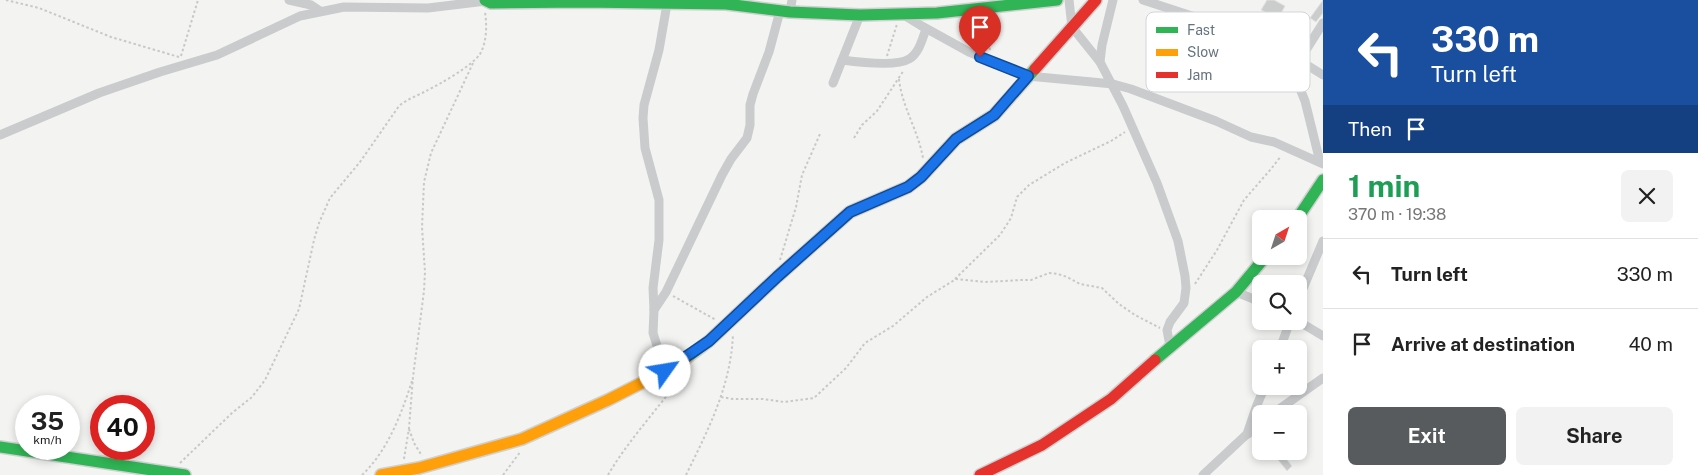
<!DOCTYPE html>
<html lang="en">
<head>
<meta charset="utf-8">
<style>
	body { margin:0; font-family:"Public Sans",sans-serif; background:#f2f2f2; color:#222; height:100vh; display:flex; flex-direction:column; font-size:19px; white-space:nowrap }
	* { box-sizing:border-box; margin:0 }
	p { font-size:16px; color:#767676 }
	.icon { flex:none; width:28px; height:28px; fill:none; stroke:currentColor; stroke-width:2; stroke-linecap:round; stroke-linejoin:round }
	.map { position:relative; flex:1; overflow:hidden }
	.side { display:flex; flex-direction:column; background:#fff; width:375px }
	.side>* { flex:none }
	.banner { background:#1a4fa0; color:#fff; overflow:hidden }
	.needle { width:32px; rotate:39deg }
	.controls { position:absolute; left:1252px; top:210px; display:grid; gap:10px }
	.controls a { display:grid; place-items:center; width:55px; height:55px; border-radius:8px; background:#fff; box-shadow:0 2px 8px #0003; font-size:25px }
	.speed { position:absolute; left:15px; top:395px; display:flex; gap:10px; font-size:25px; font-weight:700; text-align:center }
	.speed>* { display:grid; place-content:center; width:65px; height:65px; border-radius:50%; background:#fff; box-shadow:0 2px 8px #0003; line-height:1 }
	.speed small { font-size:12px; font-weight:400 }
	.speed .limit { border:8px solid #d22; background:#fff; color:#111 }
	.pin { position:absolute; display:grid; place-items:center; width:42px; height:42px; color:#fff; margin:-51px -21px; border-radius:50% 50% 50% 0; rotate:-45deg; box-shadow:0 0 5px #0007 }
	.pin .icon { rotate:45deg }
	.me { position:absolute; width:55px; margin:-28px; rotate:58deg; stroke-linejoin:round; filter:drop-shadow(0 0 4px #0008) }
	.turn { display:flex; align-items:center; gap:18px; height:105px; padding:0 25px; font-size:22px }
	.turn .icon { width:65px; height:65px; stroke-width:2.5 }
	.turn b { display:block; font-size:35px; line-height:42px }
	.then { display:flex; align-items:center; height:48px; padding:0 25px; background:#0003; gap:10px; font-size:19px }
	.round { display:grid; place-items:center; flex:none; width:52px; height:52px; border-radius:8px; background:#f2f2f2 }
	.head { display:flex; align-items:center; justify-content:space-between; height:85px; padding:0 25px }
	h1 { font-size:30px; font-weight:700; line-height:38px; color:#1e9e55 }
	.primary-button { display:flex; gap:10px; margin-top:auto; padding:10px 25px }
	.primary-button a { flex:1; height:58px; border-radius:8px; background:#575b5e; color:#fff; font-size:20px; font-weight:700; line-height:58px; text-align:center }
	.primary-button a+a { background:#f2f2f2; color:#222 }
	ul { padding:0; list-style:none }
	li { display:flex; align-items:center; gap:15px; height:70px; padding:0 25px; border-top:1px solid #e0e0e0 }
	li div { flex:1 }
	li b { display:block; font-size:19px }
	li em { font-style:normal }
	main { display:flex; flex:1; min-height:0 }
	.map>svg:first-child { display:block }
	.building { fill:#cbcdcd; stroke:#e2e2e2 }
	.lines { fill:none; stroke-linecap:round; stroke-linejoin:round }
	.fast-casing { stroke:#cfd0d0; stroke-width:14 }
	.slow-casing { stroke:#cfd0d0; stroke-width:14 }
	.jam-casing { stroke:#cfd0d0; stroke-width:14 }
	.path { stroke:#c8c8c8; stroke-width:2; stroke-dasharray:2.5 2.5; stroke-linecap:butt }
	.street { stroke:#c9cbcc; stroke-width:9 }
	.fast { stroke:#30b455; stroke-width:11 }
	.slow { stroke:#ff9f0a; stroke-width:11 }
	.jam { stroke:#e5322d; stroke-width:11 }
	.route-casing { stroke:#114b97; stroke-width:12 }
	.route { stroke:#1a73e8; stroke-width:9 }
	.key { fill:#fff; stroke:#d1d5d9; stroke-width:1 }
	.key-label { font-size:14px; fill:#657480 }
</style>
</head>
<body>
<main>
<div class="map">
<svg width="1323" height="475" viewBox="0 0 1323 475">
	<rect width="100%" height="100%" fill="#f3f3f2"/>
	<g class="building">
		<polygon points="1267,0 1274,0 1285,6 1278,19 1261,10"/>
		<polygon points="1323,0 1323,13 1316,22 1310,18"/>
		<polygon points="1271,451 1280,451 1292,466 1287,471"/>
	</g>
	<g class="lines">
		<defs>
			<g id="fast">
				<polyline points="485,0 491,3 582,2 726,4 790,12 860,15 937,13 1057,0"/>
				<polyline points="1297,219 1323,180"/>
				<polyline points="688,357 709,341 777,277 850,212 908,187 921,177 956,139 994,115 1035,69"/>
				<polyline points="1155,360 1236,292 1266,256"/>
				<polyline points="0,447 185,475"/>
			</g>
			<polyline id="slow" points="381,475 419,468 522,439 608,400 665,371 688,357"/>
			<g id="jam">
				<polyline points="1035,69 1096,0"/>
				<polyline points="980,475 1042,445 1111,399 1155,360"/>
			</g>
		</defs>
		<use href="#fast" class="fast-casing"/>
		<use href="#slow" class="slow-casing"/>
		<use href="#jam" class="jam-casing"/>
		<g class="path">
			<polyline points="6,0 39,8 111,37 179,57"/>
			<polyline points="985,18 990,50"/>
			<polyline points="181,56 198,0"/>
			<polyline points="887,56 897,24"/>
			<path d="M899 79C902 107 918 130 923 158"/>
			<polyline points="1152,86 1194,82 1289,84"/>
			<polyline points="854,138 862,125 877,111 904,70"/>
			<polyline points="780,260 796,207 802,175 820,134"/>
			<polyline points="955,279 1000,235 1011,218 1017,197 1029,185 1065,163 1111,141 1125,132"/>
			<polyline points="1195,284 1217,250 1244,200 1271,169 1281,156"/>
			<polyline points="673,296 716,320"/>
			<polyline points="721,397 733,399 763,399 784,402 814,398 846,368 865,343 893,326 927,297 956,279 985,282 1022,280 1031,280 1049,273 1058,274 1067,277 1080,284 1102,288 1119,304 1135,315 1160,328"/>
			<polyline points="409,429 414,443 422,456"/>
			<polyline points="404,459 409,428 413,377 424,291 425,272 422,227 424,182 431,153 474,61"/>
			<path d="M180 463 232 413 252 397 265 380 299 309 314 240 319 223 330 198 360 162 399 106C407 99 417 96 426 91 440 84 472 66 480 54 487 42 487 25 485 12"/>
			<path d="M362 475C388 450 401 415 412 381"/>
			<polyline points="503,475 521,451"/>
			<path d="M608 475C629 439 659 408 683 374"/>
			<path d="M686 475C708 430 731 386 733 334"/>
		</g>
		<g class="street">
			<polyline points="289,0 311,5 320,11"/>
			<polyline points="1069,0 1072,27 1100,62"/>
			<polyline points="1113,0 1102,45 1100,62 1123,106 1157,183 1178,241 1185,276 1186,288 1184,303 1170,322 1167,330 1170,346"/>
			<polyline points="1143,0 1192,16 1246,41 1294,57 1323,75"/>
			<polyline points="790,12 792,0"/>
			<polyline points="902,14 920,25 969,52 1028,76 1113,84 1131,89 1216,121 1251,137 1274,142 1323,164"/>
			<path d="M842 60C857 62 896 67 909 59 919 53 922 40 926 29"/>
			<polyline points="833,83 860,15"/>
			<polyline points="0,135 99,93 160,72 217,55 300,16 344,7 428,8 486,1"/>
			<polyline points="1320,162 1305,101 1296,79 1294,57 1306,50 1323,23"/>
			<polyline points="1236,292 1261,302"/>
			<polyline points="1299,298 1323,241"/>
			<polyline points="654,310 653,288 659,240 659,200 645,148 643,118 644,105 659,50 667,4"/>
			<polyline points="1298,321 1323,336"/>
			<polyline points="1280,349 1290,321"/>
			<polyline points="665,371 653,333 654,310 666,292 722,175 731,159 747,138 750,125 750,105 753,94 769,52 780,11"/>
			<polyline points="1272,414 1323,378"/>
			<polyline points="1248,434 1261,423"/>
			<polyline points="1203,475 1247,434 1257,405 1265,386"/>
		</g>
		<use href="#fast" class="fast"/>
		<use href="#slow" class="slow"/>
		<use href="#jam" class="jam"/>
	</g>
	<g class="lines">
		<defs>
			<polyline id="route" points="665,371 709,341 777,277 850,212 908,187 921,177 956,139 994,115 1028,76 980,57"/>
		</defs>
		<use href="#route" class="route-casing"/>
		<use href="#route" class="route"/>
	</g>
	<rect x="1146" y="12" width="164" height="80" rx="8" class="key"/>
	<rect x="1156" y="27" width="22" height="6" fill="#30b455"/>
	<rect x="1156" y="49" width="22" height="7" fill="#ff9f0a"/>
	<rect x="1156" y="72" width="22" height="6" fill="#e5322d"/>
	<g class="key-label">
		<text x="1187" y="35">Fast</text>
		<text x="1187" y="57">Slow</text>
		<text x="1187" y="80">Jam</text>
	</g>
</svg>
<div class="controls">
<a><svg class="needle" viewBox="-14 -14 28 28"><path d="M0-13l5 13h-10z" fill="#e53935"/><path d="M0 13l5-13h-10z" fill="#767676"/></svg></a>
<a><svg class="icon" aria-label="search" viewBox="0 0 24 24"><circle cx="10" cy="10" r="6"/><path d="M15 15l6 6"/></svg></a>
<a>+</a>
<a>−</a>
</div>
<div class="speed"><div>35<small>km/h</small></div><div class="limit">40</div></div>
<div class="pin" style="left:980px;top:57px;background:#d93025"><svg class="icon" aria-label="arrive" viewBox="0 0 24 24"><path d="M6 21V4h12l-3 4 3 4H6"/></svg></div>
<svg class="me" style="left:665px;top:371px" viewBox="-20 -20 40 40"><circle r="19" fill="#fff"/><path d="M0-13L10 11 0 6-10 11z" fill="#1a73e8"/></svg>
</div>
<section class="side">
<div class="banner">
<div class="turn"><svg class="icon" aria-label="left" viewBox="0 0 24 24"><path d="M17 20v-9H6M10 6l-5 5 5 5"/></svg><div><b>330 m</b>Turn left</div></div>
<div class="then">Then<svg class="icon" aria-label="arrive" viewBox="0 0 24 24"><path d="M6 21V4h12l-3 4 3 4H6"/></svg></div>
</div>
<div class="head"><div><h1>1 min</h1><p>370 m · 19:38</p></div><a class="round"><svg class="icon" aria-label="close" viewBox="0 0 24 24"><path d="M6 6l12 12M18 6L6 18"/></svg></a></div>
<ul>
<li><svg class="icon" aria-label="left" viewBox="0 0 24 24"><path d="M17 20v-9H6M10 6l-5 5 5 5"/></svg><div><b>Turn left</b></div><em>330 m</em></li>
<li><svg class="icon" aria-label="arrive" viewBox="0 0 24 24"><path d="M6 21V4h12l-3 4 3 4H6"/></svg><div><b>Arrive at destination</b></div><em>40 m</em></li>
</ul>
<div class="primary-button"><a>Exit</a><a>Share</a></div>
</section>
</main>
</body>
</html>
